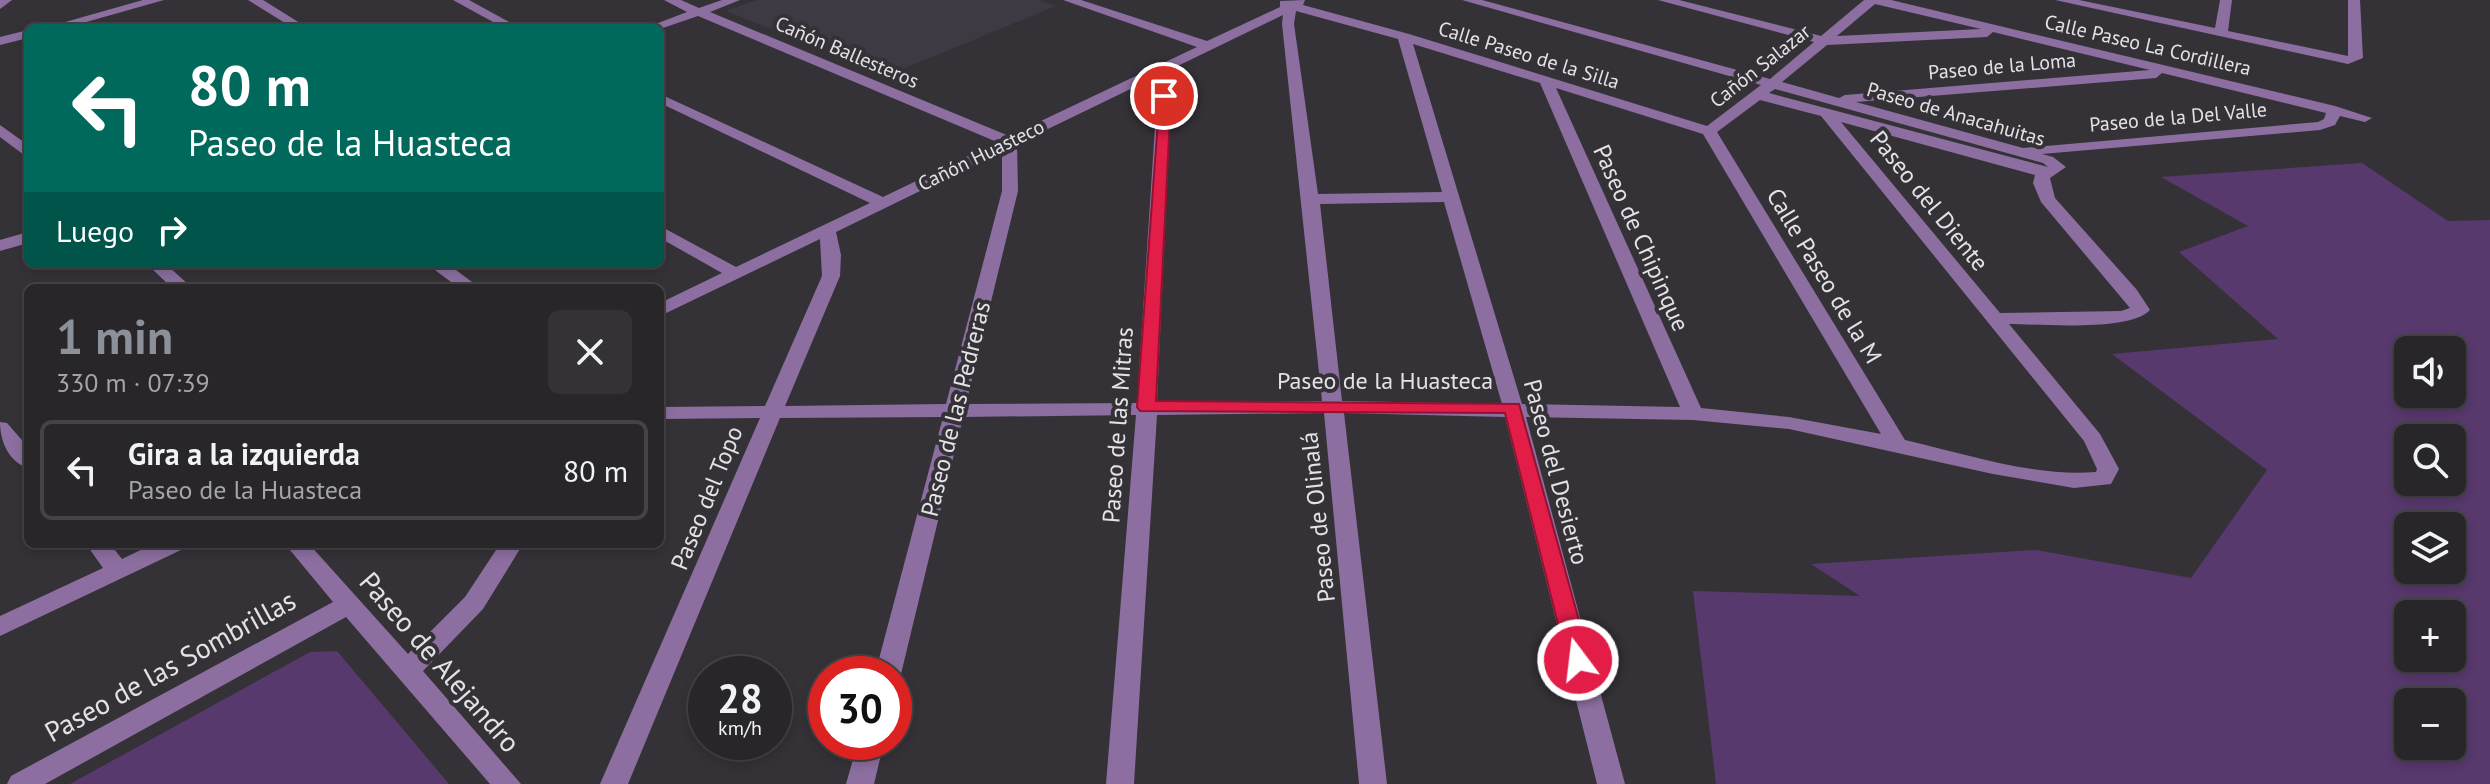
<!DOCTYPE html>
<html lang="es">
<head>
<meta charset="utf-8">
<style>
	body { margin:0; font-family:"PT Sans",sans-serif; background:#343235; color:#f1f3f6; height:100vh; display:flex; flex-direction:column; font-size:30px; white-space:nowrap }
	* { box-sizing:border-box; margin:0 }
	p { font-size:26px; color:#a5a5a8 }
	.icon { flex:none; width:44px; height:44px; fill:none; stroke:currentColor; stroke-width:2; stroke-linecap:round; stroke-linejoin:round }
	.map { position:relative; flex:1; overflow:hidden }
	.side { position:absolute; left:24px; top:284px; width:640px; height:264px; display:flex; flex-direction:column; background:#282629; border-radius:12px; box-shadow:0 4px 12px #0003,0 0 0 2px #444346 }
	.side>* { flex:none }
	.guide { position:absolute; left:24px; top:24px; width:640px; height:244px; border-radius:12px; box-shadow:0 4px 12px #0003,0 0 0 2px #444346; background:#00695c; color:#fff; overflow:hidden }
	.controls { position:absolute; left:2394px; top:336px; display:grid; gap:16px }
	.controls a { display:grid; place-items:center; width:72px; height:72px; border-radius:12px; background:#282629; box-shadow:0 4px 12px #0003,0 0 0 2px #444346; font-size:40px }
	.speed { position:absolute; left:688px; top:656px; display:flex; gap:16px; font-size:40px; font-weight:700; text-align:center }
	.speed>* { display:grid; place-content:center; width:104px; height:104px; border-radius:50%; background:#282629; box-shadow:0 4px 12px #0003,0 0 0 2px #444346; line-height:1 }
	.speed small { font-size:20px; font-weight:400 }
	.speed .limit { border:12px solid #d22; background:#fff; color:#111 }
	.pin { position:absolute; display:grid; place-items:center; width:68px; height:68px; color:#fff; margin:-34px; border:4px solid #fff; border-radius:50%; box-shadow:0 2px 8px #0007 }
	.me { position:absolute; width:88px; margin:-44px; rotate:345deg; stroke-linejoin:round; filter:drop-shadow(0 0 6px #0008) }
	.turn { display:flex; align-items:center; gap:28px; height:168px; padding:0 32px; font-size:36px }
	.turn .icon { width:104px; height:104px; stroke-width:2.5 }
	.turn b { display:block; font-size:56px; line-height:68px }
	.then { display:flex; align-items:center; height:76px; padding:0 32px; background:#0003; gap:16px; font-size:30px }
	.round { display:grid; place-items:center; flex:none; width:84px; height:84px; border-radius:12px; background:#343235 }
	.summary { display:flex; align-items:center; justify-content:space-between; height:136px; padding:0 32px }
	h1 { font-size:48px; font-weight:700; line-height:60px; color:#8c9099 }
	ul { padding:0; list-style:none }
	li { display:flex; align-items:center; gap:24px; height:100px; margin:0 16px 12px; padding:0 16px; border:4px solid #444346; border-radius:12px }
	li div { flex:1 }
	li b { display:block; font-size:30px }
	li em { font-style:normal }
	.map>svg:first-child { display:block }
	.built { fill:#3f3944 }
	.green { fill:#58396d; fill-rule:evenodd }
	.lines { fill:none; stroke-linecap:round; stroke-linejoin:round }
	.minor { fill:#8c6fa0; fill-rule:evenodd }
	.route { fill:#e11d48; stroke:#92132f; stroke-width:2 }
	.labels { text-anchor:middle; stroke-width:8; stroke-linejoin:round; paint-order:stroke }
	.far-street-label { font-size:20px; fill:#e4e2e6; stroke:#353237 }
	.street-label { font-size:24px; fill:#e4e2e6; stroke:#353237 }
	.near-street-label { font-size:28px; fill:#e4e2e6; stroke:#353237 }
</style>
</head>
<body>
<div class="map">
<svg width="2490" height="784" viewBox="0 0 2490 784">
	<rect width="100%" height="100%" fill="#353237"/>
	<polygon class="built" points="757,0 1038,0 1056,6 888,75 726,11"/>
	<g class="green">
		<path d="M2362 163 2448 221 2490 220V784H1716L1693 591 1860 596 1811 564 2036 550 2191 578 2267 470 2112 354 2278 339 2179 252 2248 226 2161 177ZM2408 350H2452V394H2408ZM2408 438H2452V482H2408ZM2408 526H2452V570H2408ZM2408 614H2452V658H2408ZM2408 702H2452V746H2408Z"/>
		<polygon points="337,651 449,784 70,784 310,652"/>
	</g>
	<g class="lines">
		<g class="minor">
			<polygon points="0,0 12,0 0,9"/>
			<polygon points="143,0 164,0 65,28 44,28"/>
			<polygon points="248,0 263,0 308,28 293,28"/>
			<polygon points="453,0 469,0 520,28 504,28"/>
			<path d="M664 0H681L699 8 722 0H740L710 12 1009 136 1197 47 1063 0H1081L1207 41 1280 7V1L1305 0 1303 5 1409 34 1707 126 1761 85 1462 0H1482L1770 79 1814 42 1658 0H1679L1821 36 1864 0H1891L2335 106 2372 118 2365 122 2340 116 2335 125 2320 130 2042 154 2053 157 2066 167 2050 178 2055 198 2137 290 2150 310C2130 332 2040 324 2009 324L2100 434 2119 469 2111 484 2074 488 1993 474 1789 429 1693 420 1526 417 1625 784H1597L1505 417 1344 413 1387 784H1359L1324 413 1157 415 1134 784H1106L1136 415 963 417 901 674 894 682V674H875L943 417 780 418 628 784H600L760 418 660 419V407L765 406 822 276 820 239 660 316V303L722 273 660 238V226L736 267 870 203 660 103V94L883 197 997 142 698 16 660 29 645 28 687 12ZM1875 4 1981 29 1837 36ZM1296 11 1398 39 1442 192 1318 194 1294 24ZM1283 15 1282 24 1322 401 1157 402 1171 96 1157 76ZM1993 32 2150 70 1845 95 1839 98 1782 82 1827 45 1987 37ZM1413 44 1540 83 1680 407 1522 404ZM2162 73 2326 113 2324 119 2318 122 2023 148 1856 102 2156 78ZM1147 81 1157 96 1137 403 966 404 1018 191 1017 144ZM1556 88 1703 134 1881 434 1789 417 1701 408ZM1775 89 2043 163 2048 167 1769 93ZM1760 100 1821 116 2084 441 2097 469 2096 472C2033 477 1966 454 1905 440L1717 132ZM1841 122 2035 175 2033 183 2041 202 2130 308 2121 311 2000 313ZM1002 151V191L946 404 785 406 840 276 841 255 836 232ZM1444 202 1502 404 1342 401 1320 204Z"/>
			<polygon points="2055,0 2079,0 2215,28 2220,0 2232,0 2228,31 2348,56 2348,0 2360,0 2363,58 2348,64"/>
			<polygon points="28,30 28,38 0,45 0,37"/>
			<polygon points="0,125 28,145 28,158 0,137"/>
			<polygon points="28,232 28,243 0,251 0,240"/>
			<polygon points="147,264 166,264 192,288 172,288"/>
			<polygon points="427,264 448,264 480,288 459,288"/>
			<path d="M0 422 7 423 28 447V468C8 462 0 440 0 422Z"/>
			<polygon points="86,544 110,544 122,559 153,544 184,544 181,550 0,636 0,616 103,568"/>
			<polygon points="285,544 309,544 408,654 465,597 500,544 523,544 483,609 423,671 521,784 490,784 346,617 45,784 7,784 11,776 333,602"/>
			<polygon points="858,742 884,742 874,784 846,784"/>
		</g>
	</g>
	<polygon class="route" points="1160,93 1171,96 1156,401 1519,404 1590,660 1586,666 1578,669 1570,666 1567,660 1505,413 1140,411 1137,407"/>
	<g class="labels">
		<g class="far-street-label">
			<text transform="translate(2148 45) rotate(13)" y="7">Calle Paseo La Cordillera</text>
			<text transform="translate(847 52) rotate(23)" y="7">Cañón Ballesteros</text>
			<text transform="translate(1529 55) rotate(17)" y="7">Calle Paseo de la Silla</text>
			<text transform="translate(1760 66) rotate(-38)" y="7">Cañón Salazar</text>
			<text transform="translate(2002 66) rotate(-5)" y="7">Paseo de la Loma</text>
			<text transform="translate(1956 114) rotate(16)" y="7">Paseo de Anacahuitas</text>
			<text transform="translate(2178 117) rotate(-5)" y="7">Paseo de la Del Valle</text>
			<text transform="translate(981 155) rotate(-26)" y="7">Cañón Huasteco</text>
		</g>
		<g class="street-label">
			<text transform="translate(1929 201) rotate(51)" y="8">Paseo del Diente</text>
			<text transform="translate(1641 238) rotate(66)" y="8">Paseo de Chipinque</text>
			<text transform="translate(1824 276) rotate(59)" y="8">Calle Paseo de la M</text>
			<text x="1385" y="389">Paseo de la Huasteca</text>
			<text transform="translate(956 409) rotate(-76)" y="8">Paseo de las Pedreras</text>
			<text transform="translate(1118 425) rotate(-86)" y="8">Paseo de las Mitras</text>
			<text transform="translate(1556 472) rotate(75)" y="8">Paseo del Desierto</text>
			<text transform="translate(707 498) rotate(-68)" y="8">Paseo del Topo</text>
			<text transform="translate(1318 517) rotate(-96)" y="8">Paseo de Olinalá</text>
		</g>
		<g class="near-street-label">
			<text transform="translate(440 662) rotate(49)" y="10">Paseo de Alejandro</text>
			<text transform="translate(170 666) rotate(-29)" y="10">Paseo de las Sombrillas</text>
		</g>
	</g>
</svg>
<div class="controls">
<a><svg class="icon" aria-label="sound" viewBox="0 0 24 24"><path d="M4 9h4l5-4v14l-5-4H4zM17 9q2 3 0 6"/></svg></a>
<a><svg class="icon" aria-label="search" viewBox="0 0 24 24"><circle cx="10" cy="10" r="6"/><path d="M15 15l6 6"/></svg></a>
<a><svg class="icon" aria-label="layers" viewBox="0 0 24 24"><path d="M12 4l9 5-9 5-9-5zM3 14l9 5 9-5"/></svg></a>
<a>+</a>
<a>−</a>
</div>
<div class="speed"><div>28<small>km/h</small></div><div class="limit">30</div></div>
<div class="pin" style="left:1164px;top:96px;background:#d93025"><svg class="icon" aria-label="arrive" viewBox="0 0 24 24"><path d="M6 21V4h12l-3 4 3 4H6"/></svg></div>
<svg class="me" style="left:1578px;top:660px" viewBox="-20 -20 40 40"><circle r="17" fill="#e11d48" stroke="#fff" stroke-width="3"/><path d="M0-11L8 9 0 5-8 9z" fill="#fff"/></svg>
<div class="guide">
<div class="turn"><svg class="icon" aria-label="left" viewBox="0 0 24 24"><path d="M17 20v-9H6M10 6l-5 5 5 5"/></svg><div><b>80 m</b>Paseo de la Huasteca</div></div>
<div class="then">Luego<svg class="icon" aria-label="right" viewBox="0 0 24 24"><path d="M7 20v-9h11M14 6l5 5-5 5"/></svg></div>
</div>
<section class="side">
<div class="summary"><div><h1>1 min</h1><p>330 m · 07:39</p></div><a class="round"><svg class="icon" aria-label="close" viewBox="0 0 24 24"><path d="M6 6l12 12M18 6L6 18"/></svg></a></div>
<ul>
<li><svg class="icon" aria-label="left" viewBox="0 0 24 24"><path d="M17 20v-9H6M10 6l-5 5 5 5"/></svg><div><b>Gira a la izquierda</b><p>Paseo de la Huasteca</p></div><em>80 m</em></li>
</ul>
</section>
</div>
</body>
</html>
